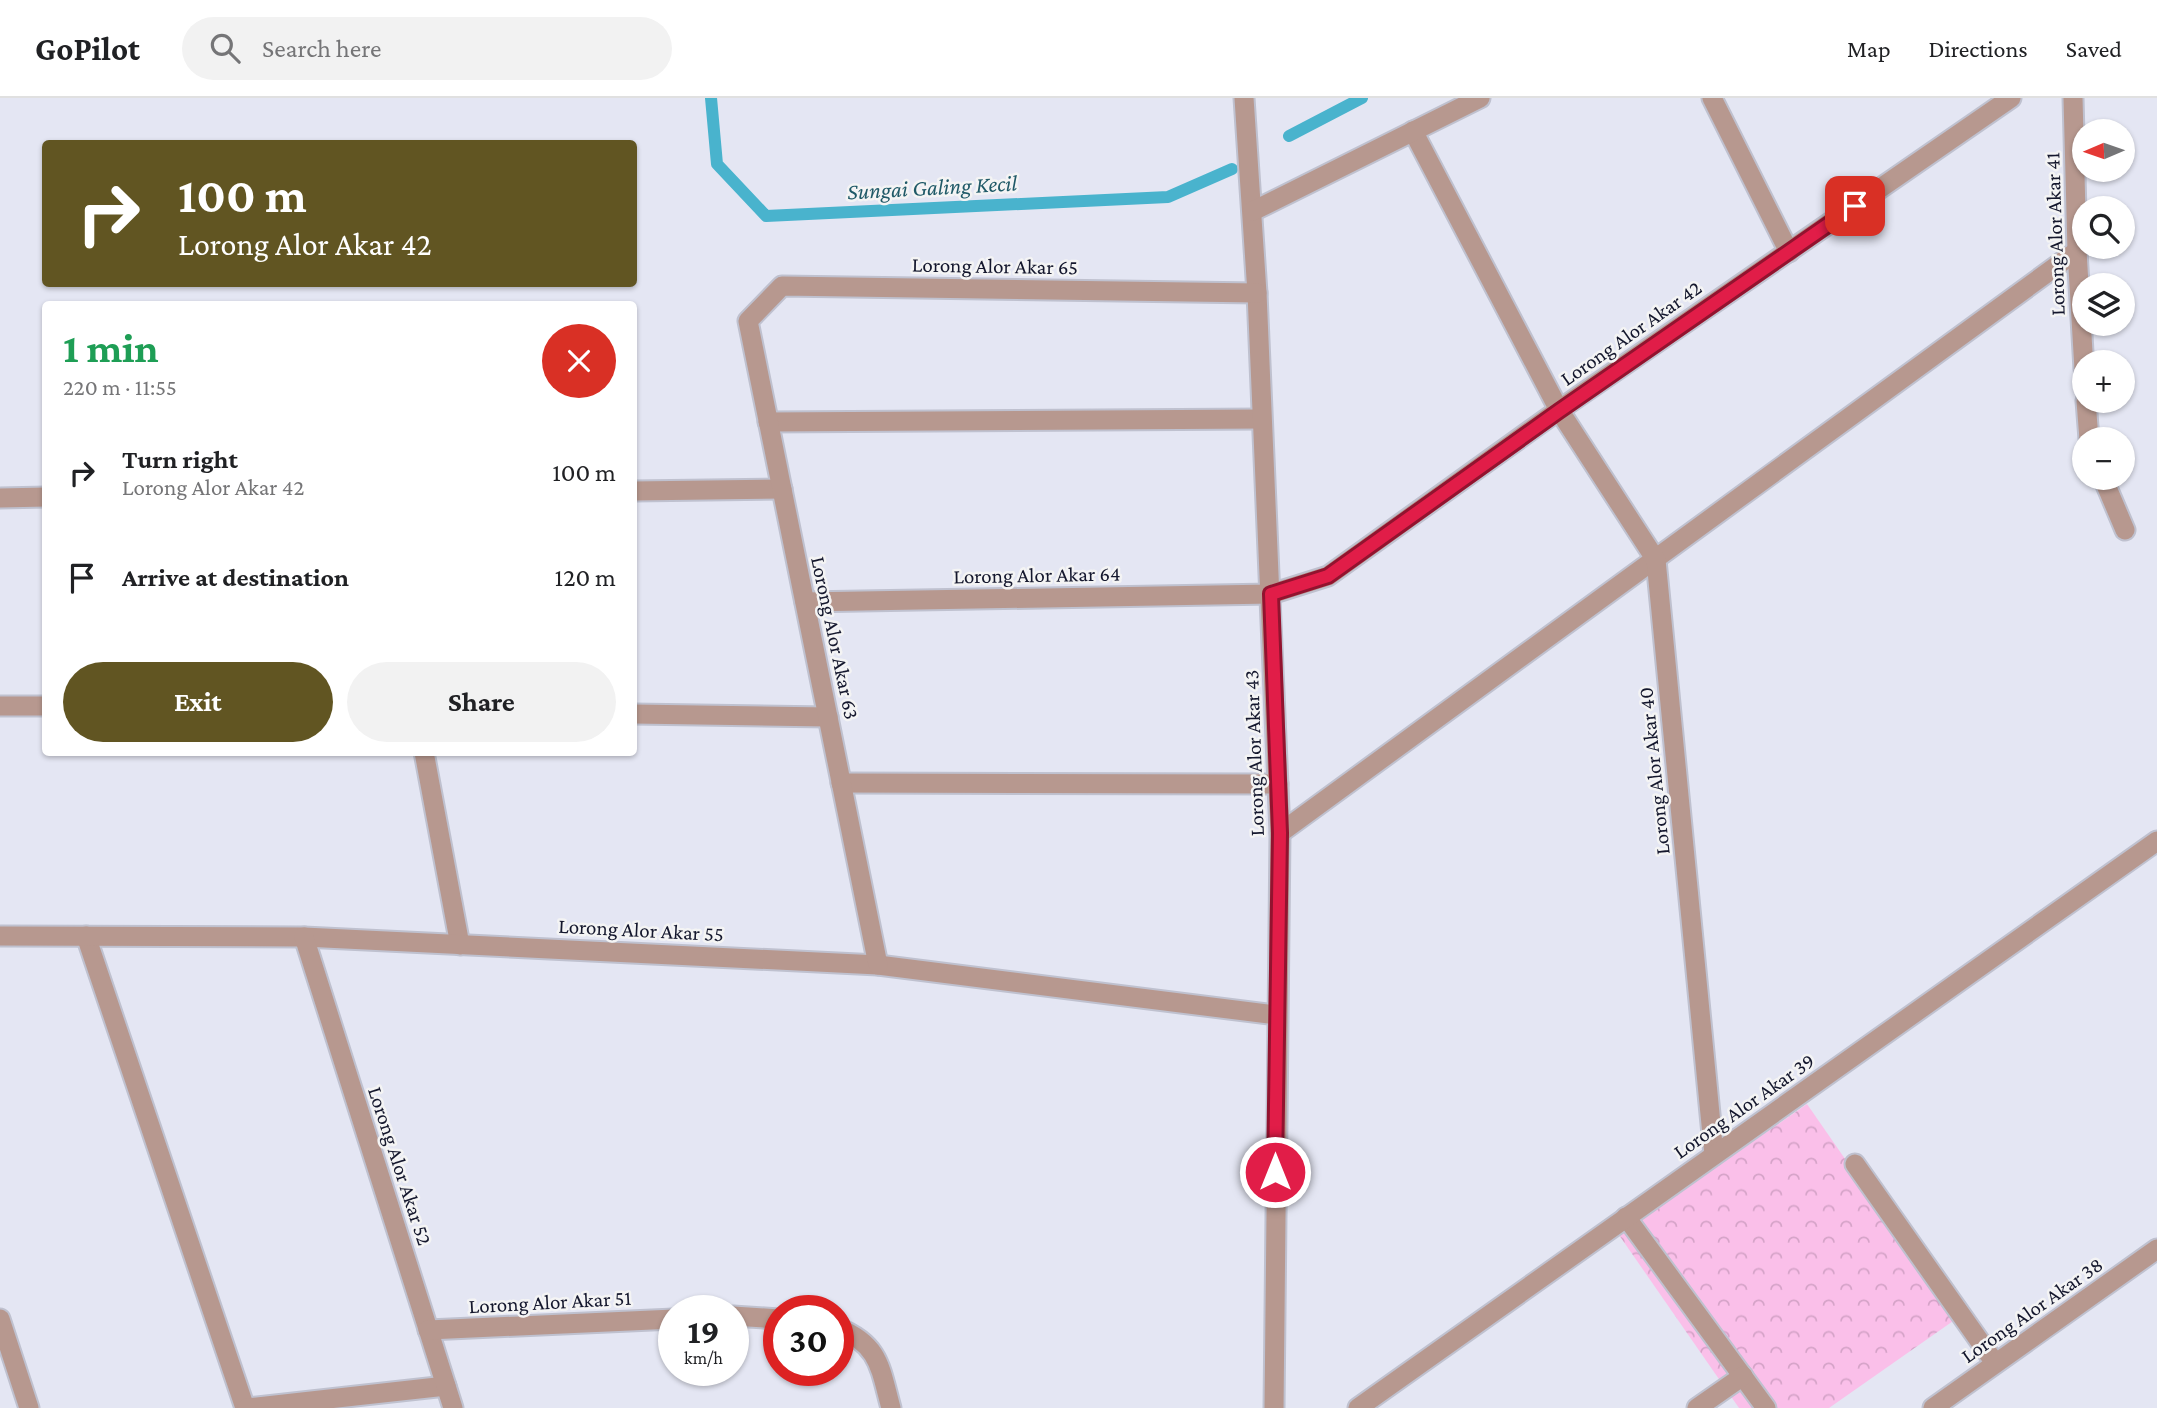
<!DOCTYPE html>
<html lang="en">
<head>
<meta charset="utf-8">
<style>
	body { margin:0; font-family:"Crimson Pro",serif; background:#f2f2f2; color:#202124; height:100vh; display:flex; flex-direction:column; font-size:26px; white-space:nowrap }
	* { box-sizing:border-box; margin:0 }
	p { font-size:23px; color:#757577 }
	.icon { flex:none; width:38px; height:38px; fill:none; stroke:currentColor; stroke-width:2; stroke-linecap:round; stroke-linejoin:round }
	.map { position:relative; flex:1; overflow:hidden }
	.side { position:absolute; left:42px; top:203px; width:595px; height:455px; display:flex; flex-direction:column; background:#fff; border-radius:7px; box-shadow:0 2px 5px #0004 }
	.side>* { flex:none }
	.hud { position:absolute; left:42px; top:42px; width:595px; height:147px; border-radius:7px; box-shadow:0 2px 5px #0004; background:#615522; color:#fff; overflow:hidden }
	.needle { width:46px; rotate:268deg }
	.fabs { position:absolute; left:2072px; top:21px; display:grid; gap:14px }
	.fabs a { display:grid; place-items:center; width:63px; height:63px; border-radius:50%; background:#fff; box-shadow:0 2px 5px #0004; font-size:35px }
	.speed { position:absolute; left:658px; top:1197px; display:flex; gap:14px; font-size:35px; font-weight:700; text-align:center }
	.speed>* { display:grid; place-content:center; width:91px; height:91px; border-radius:50%; background:#fff; box-shadow:0 2px 5px #0004; line-height:1 }
	.speed small { font-size:18px; font-weight:400 }
	.speed .limit { border:10px solid #d22; background:#fff; color:#111 }
	.pin { position:absolute; display:grid; place-items:center; width:60px; height:60px; color:#fff; margin:-30px; border-radius:14px; box-shadow:0 4px 10px #0006 }
	.me { position:absolute; width:77px; margin:-38px; rotate:0deg; stroke-linejoin:round; filter:drop-shadow(0 0 5px #0008) }
	.turn { display:flex; align-items:center; gap:24px; height:147px; padding:0 21px; font-size:32px }
	.turn .icon { width:91px; height:91px; stroke-width:2.5 }
	.turn b { display:block; font-size:49px; line-height:60px }
	.round { display:grid; place-items:center; flex:none; width:74px; height:74px; border-radius:37px; background:#f2f2f2 }
	.head { display:flex; align-items:center; justify-content:space-between; height:119px; padding:0 21px }
	h1 { font-size:42px; font-weight:700; line-height:52px; color:#1e9e55 }
	.cta { display:flex; gap:14px; margin-top:auto; padding:14px 21px }
	.cta a { flex:1; height:80px; border-radius:42px; background:#615522; color:#fff; font-size:28px; font-weight:700; line-height:80px; text-align:center }
	.cta a+a { background:#f2f2f2; color:#202124 }
	ul { padding:0; list-style:none }
	li { display:flex; align-items:center; gap:21px; height:105px; padding:0 21px }
	li div { flex:1 }
	li b { display:block; font-size:26px }
	li em { font-style:normal }
	header { display:flex; align-items:center; gap:42px; box-sizing:border-box; height:98px; padding:0 35px; background:#fff; border-bottom:2px solid #e0e0e0 }
	header strong { font-size:33px }
	nav { display:flex; gap:38px; margin-inline-start:auto; font-size:24px }
	.search { width:490px; height:63px; background:#f2f2f2; display:flex; align-items:center; gap:18px; box-sizing:border-box; padding:0 24px; border-radius:38px; color:#757577; font-size:26px }
	.map>svg:first-child { display:block }
	.park { fill:url(#park-crowns) }
	.lines { fill:none; stroke-linecap:round; stroke-linejoin:round }
	.stream { stroke:#49b3cd; stroke-width:12 }
	.service-casing { stroke:#bfc1cf; stroke-width:23 }
	.minor-casing { stroke:#bfc1cf; stroke-width:23 }
	.service { stroke:#b7988f; stroke-width:19 }
	.minor { stroke:#b7988f; stroke-width:19 }
	.route-casing { stroke:#92132f; stroke-width:18 }
	.route { stroke:#e11d48; stroke-width:12 }
	.labels { text-anchor:middle; stroke-width:5; stroke-linejoin:round; paint-order:stroke }
	.street-label { font-size:21px; fill:#14172d; stroke:#f4f4f4 }
	.water-label { font-size:23px; font-style:italic; fill:#1f5967; stroke:#f4f4f4 }
</style>
</head>
<body>
<header>
<strong>GoPilot</strong>
<div class="search"><svg class="icon" aria-label="search" viewBox="0 0 24 24"><circle cx="10" cy="10" r="6"/><path d="M15 15l6 6"/></svg>Search here</div>
<nav><a>Map</a><a>Directions</a><a>Saved</a></nav>
</header>
<div class="map">
<svg width="2157" height="1310" viewBox="0 0 2157 1310">
	<defs>
		<pattern id="park-crowns" width="20" height="18" patternUnits="userSpaceOnUse" patternTransform="scale(1.75)"><rect width="20" height="18" fill="#fabfe9"/><path d="M2 6a3 3 0 1 1 6 0M12 15a3 3 0 1 1 6 0" fill="none" stroke="#d5a3c8"/></pattern>
	</defs>
	<rect width="100%" height="100%" fill="#e4e6f3"/>
	<polygon class="park" points="1807,1006 1956,1221 1829,1310 1739,1310 1619,1137"/>
	<g class="lines">
		<g class="stream">
			<polyline points="711,0 717,66 766,118 1168,99 1232,71"/>
			<polyline points="1289,38 1362,0"/>
		</g>
		<defs>
			<g id="service">
				<polyline points="1413,33 1559,312"/>
				<polyline points="768,324 1261,321"/>
				<polyline points="0,608 46,608"/>
				<polyline points="634,616 828,619"/>
				<polyline points="841,685 1278,686"/>
				<polyline points="1280,735 2077,153"/>
				<polyline points="86,838 245,1310"/>
				<polyline points="1626,1119 1766,1310"/>
				<polyline points="247,1310 446,1288"/>
				<polyline points="1697,1310 1743,1278"/>
			</g>
			<g id="minor">
				<polyline points="1244,0 1257,195 1280,735 1274,1310"/>
				<polyline points="1712,0 1789,154"/>
				<polyline points="2073,0 2077,153 2084,271"/>
				<polyline points="1253,113 1480,0"/>
				<polyline points="2086,303 2089,341"/>
				<polyline points="1559,312 1656,462 1714,1057"/>
				<polyline points="2103,380 2125,432"/>
				<polyline points="634,393 782,391"/>
				<polyline points="0,400 46,399"/>
				<polyline points="805,504 1271,496 1328,478 1559,312 2011,0"/>
				<polyline points="424,654 460,847"/>
				<polyline points="0,838 304,839 878,867 1276,917"/>
				<polyline points="304,839 453,1310"/>
				<polyline points="878,867 748,223 782,188 1257,195"/>
				<polyline points="1855,1066 1995,1265"/>
				<polyline points="733,1218 779,1221"/>
				<polyline points="0,1221 29,1310"/>
				<path d="M838 1230C880 1247 880 1270 891 1310"/>
				<polyline points="428,1232 674,1221"/>
				<polyline points="1358,1310 2157,743"/>
				<polyline points="1933,1310 2157,1151"/>
			</g>
		</defs>
		<use href="#service" class="service-casing"/>
		<use href="#minor" class="minor-casing"/>
		<use href="#service" class="service"/>
		<use href="#minor" class="minor"/>
	</g>
	<g class="lines">
		<defs>
			<polyline id="route" points="1275,1074 1280,735 1271,496 1328,478 1559,313 1855,108"/>
		</defs>
		<use href="#route" class="route-casing"/>
		<use href="#route" class="route"/>
	</g>
	<g class="labels">
		<g class="street-label">
			<text transform="translate(2055 136) rotate(-92)" y="7">Lorong Alor Akar 41</text>
			<text transform="translate(995 168) rotate(1)" y="7">Lorong Alor Akar 65</text>
			<text transform="translate(1631 235) rotate(-35)" y="7">Lorong Alor Akar 42</text>
			<text transform="translate(1037 477) rotate(-1)" y="7">Lorong Alor Akar 64</text>
			<text transform="translate(835 540) rotate(78)" y="7">Lorong Alor Akar 63</text>
			<text transform="translate(1254 655) rotate(-92)" y="7">Lorong Alor Akar 43</text>
			<text transform="translate(1654 673) rotate(-96)" y="7">Lorong Alor Akar 40</text>
			<text transform="translate(641 832) rotate(3)" y="7">Lorong Alor Akar 55</text>
			<text transform="translate(1744 1008) rotate(-35)" y="7">Lorong Alor Akar 39</text>
			<text transform="translate(400 1068) rotate(72)" y="7">Lorong Alor Akar 52</text>
			<text transform="translate(550 1204) rotate(-3)" y="7">Lorong Alor Akar 51</text>
			<text transform="translate(2032 1212) rotate(-35)" y="7">Lorong Alor Akar 38</text>
		</g>
		<g class="water-label">
			<text transform="translate(932 89) rotate(-3)" y="8">Sungai Galing Kecil</text>
		</g>
	</g>
</svg>
<div class="fabs">
<a><svg class="needle" viewBox="-14 -14 28 28"><path d="M0-13l5 13h-10z" fill="#e53935"/><path d="M0 13l5-13h-10z" fill="#757577"/></svg></a>
<a><svg class="icon" aria-label="search" viewBox="0 0 24 24"><circle cx="10" cy="10" r="6"/><path d="M15 15l6 6"/></svg></a>
<a><svg class="icon" aria-label="layers" viewBox="0 0 24 24"><path d="M12 4l9 5-9 5-9-5zM3 14l9 5 9-5"/></svg></a>
<a>+</a>
<a>−</a>
</div>
<div class="speed"><div>19<small>km/h</small></div><div class="limit">30</div></div>
<div class="pin" style="left:1855px;top:108px;background:#d93025"><svg class="icon" aria-label="arrive" viewBox="0 0 24 24"><path d="M6 21V4h12l-3 4 3 4H6"/></svg></div>
<svg class="me" style="left:1275px;top:1074px" viewBox="-20 -20 40 40"><circle r="17" fill="#e11d48" stroke="#fff" stroke-width="3"/><path d="M0-11L8 9 0 5-8 9z" fill="#fff"/></svg>
<div class="hud">
<div class="turn"><svg class="icon" aria-label="right" viewBox="0 0 24 24"><path d="M7 20v-9h11M14 6l5 5-5 5"/></svg><div><b>100 m</b>Lorong Alor Akar 42</div></div>
</div>
<section class="side">
<div class="head"><div><h1>1 min</h1><p>220 m · 11:55</p></div><a class="round" style="background:#d93025;color:#fff"><svg class="icon" aria-label="close" viewBox="0 0 24 24"><path d="M6 6l12 12M18 6L6 18"/></svg></a></div>
<ul>
<li><svg class="icon" aria-label="right" viewBox="0 0 24 24"><path d="M7 20v-9h11M14 6l5 5-5 5"/></svg><div><b>Turn right</b><p>Lorong Alor Akar 42</p></div><em>100 m</em></li>
<li><svg class="icon" aria-label="arrive" viewBox="0 0 24 24"><path d="M6 21V4h12l-3 4 3 4H6"/></svg><div><b>Arrive at destination</b></div><em>120 m</em></li>
</ul>
<div class="cta"><a>Exit</a><a>Share</a></div>
</section>
</div>
</body>
</html>
